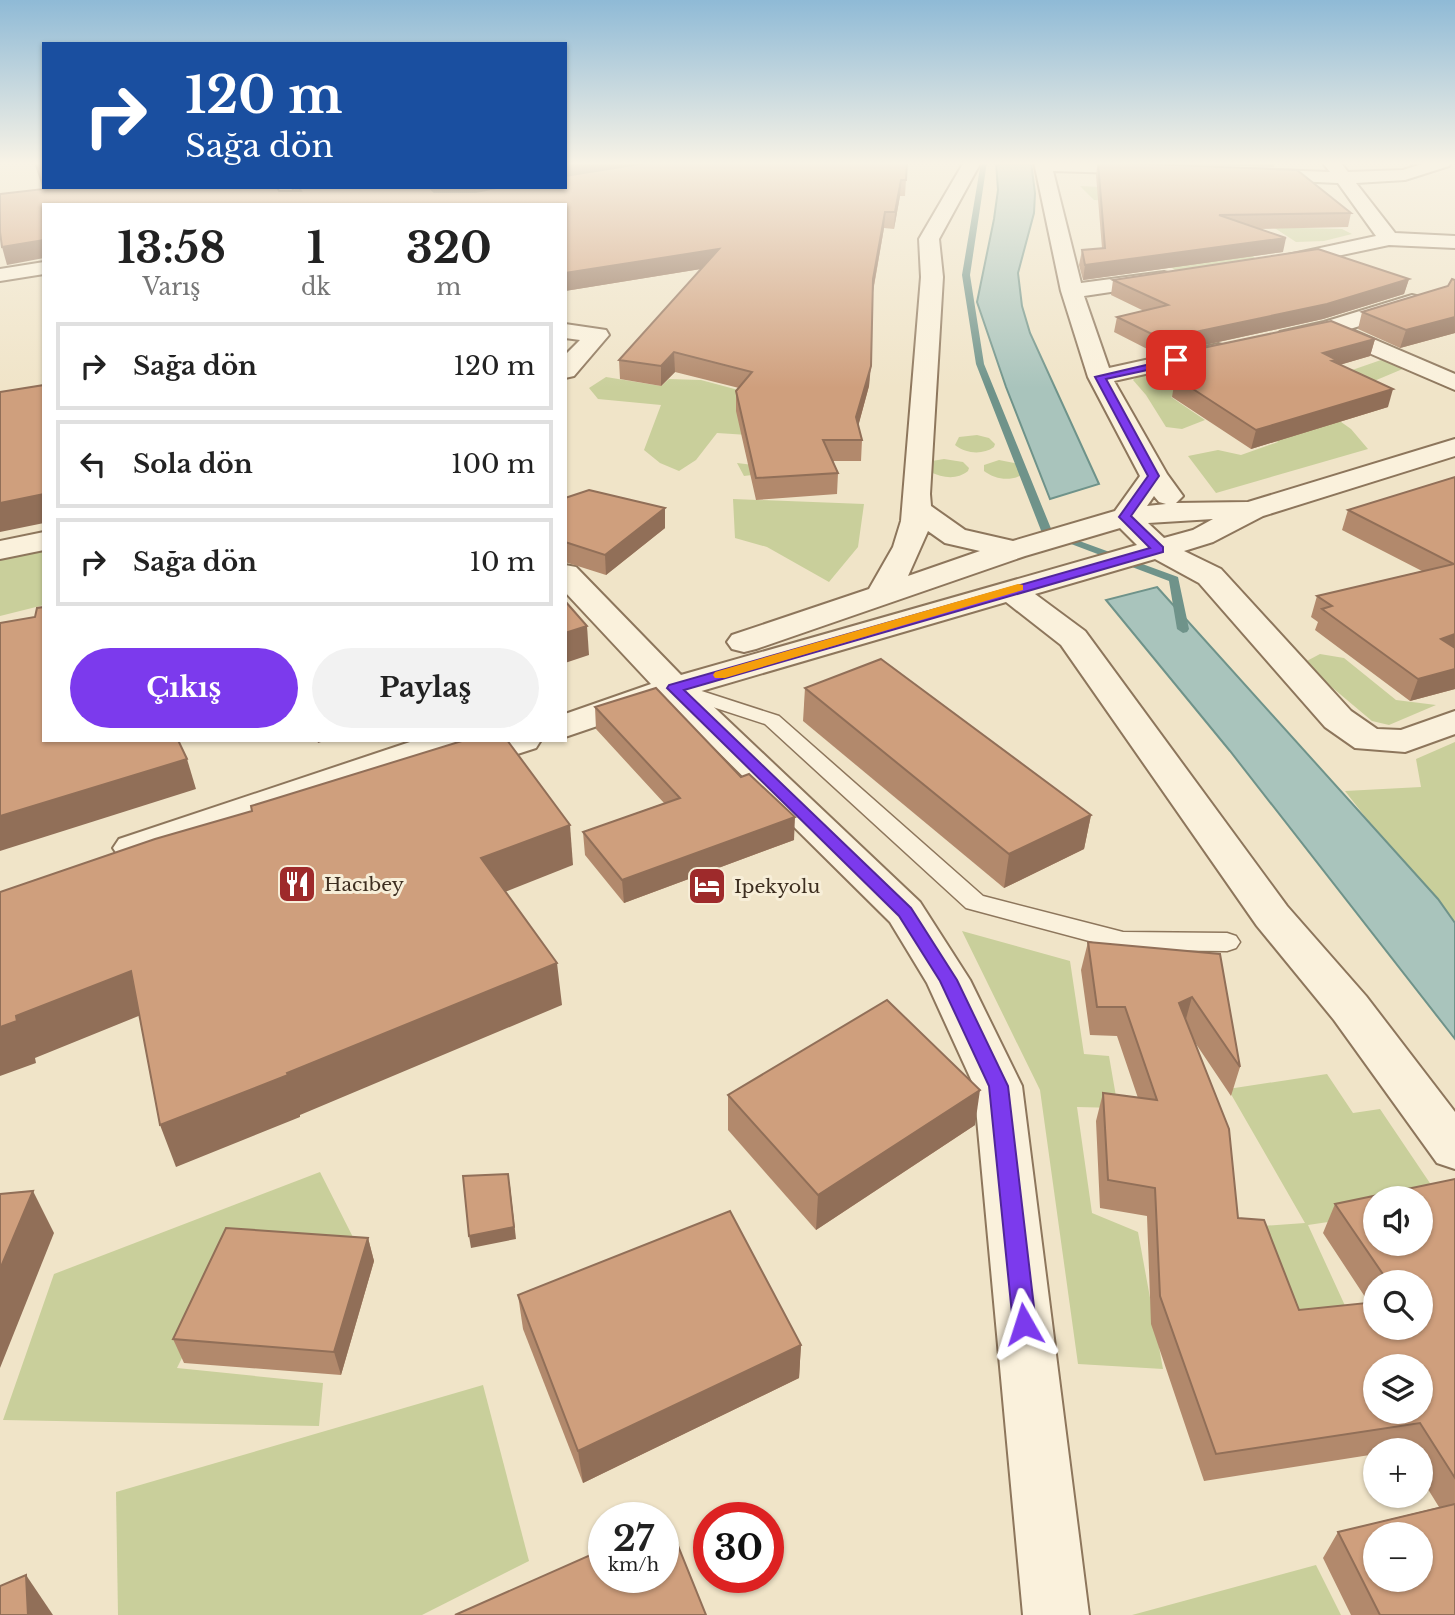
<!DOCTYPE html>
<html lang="tr">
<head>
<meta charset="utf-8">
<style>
	body { margin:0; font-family:"Libre Baskerville",serif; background:#f2f2f2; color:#222; height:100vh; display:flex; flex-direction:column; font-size:26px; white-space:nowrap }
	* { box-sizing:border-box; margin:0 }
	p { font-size:23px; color:#767676 }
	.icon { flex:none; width:38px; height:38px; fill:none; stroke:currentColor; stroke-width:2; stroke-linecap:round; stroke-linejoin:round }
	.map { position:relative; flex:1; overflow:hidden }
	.panel { position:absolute; left:42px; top:203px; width:525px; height:539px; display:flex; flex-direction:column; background:#fff; border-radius:0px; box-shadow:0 2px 5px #0004 }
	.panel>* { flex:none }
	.banner { position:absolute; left:42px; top:42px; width:525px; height:147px; border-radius:0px; box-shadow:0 2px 5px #0004; background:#1a4fa0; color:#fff; overflow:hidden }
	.controls { position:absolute; left:1363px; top:1186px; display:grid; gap:14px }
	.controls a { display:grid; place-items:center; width:70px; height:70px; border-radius:50%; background:#fff; box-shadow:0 2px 5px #0004; font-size:35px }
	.speed { position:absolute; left:588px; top:1502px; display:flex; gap:14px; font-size:35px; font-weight:700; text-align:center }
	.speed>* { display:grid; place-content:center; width:91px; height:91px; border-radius:50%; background:#fff; box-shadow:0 2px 5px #0004; line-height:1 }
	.speed small { font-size:18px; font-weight:400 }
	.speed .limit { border:10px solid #d22; background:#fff; color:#111 }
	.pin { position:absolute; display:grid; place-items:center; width:60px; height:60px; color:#fff; margin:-30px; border-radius:14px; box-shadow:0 4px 10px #0006 }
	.me { position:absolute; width:77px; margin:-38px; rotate:354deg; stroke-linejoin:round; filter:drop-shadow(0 0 5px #0008) }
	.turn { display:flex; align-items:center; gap:24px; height:147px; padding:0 28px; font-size:32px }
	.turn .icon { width:91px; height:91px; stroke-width:2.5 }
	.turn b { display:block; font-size:49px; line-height:60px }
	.eta { display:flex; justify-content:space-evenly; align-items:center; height:119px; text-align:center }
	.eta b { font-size:42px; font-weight:700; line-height:49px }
	.cta { display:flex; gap:14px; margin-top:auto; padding:14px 28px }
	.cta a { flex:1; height:80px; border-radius:42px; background:#7c3aed; color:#fff; font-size:28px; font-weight:700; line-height:80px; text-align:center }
	.cta a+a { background:#f2f2f2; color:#222 }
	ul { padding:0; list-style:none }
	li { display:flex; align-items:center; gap:21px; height:88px; margin:0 14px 10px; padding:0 14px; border:4px solid #e0e0e0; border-radius:0px }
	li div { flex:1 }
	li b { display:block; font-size:26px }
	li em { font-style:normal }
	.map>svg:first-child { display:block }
	.green { fill:#c9cf9b }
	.water { fill:#a9c4bc; stroke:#6f938a; stroke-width:2 }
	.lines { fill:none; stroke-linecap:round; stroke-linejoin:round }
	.stream { fill:#6f938a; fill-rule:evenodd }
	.lane-casing { stroke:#8d765c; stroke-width:3 }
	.street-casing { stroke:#8d765c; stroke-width:4 }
	.lane { fill:#faf1dc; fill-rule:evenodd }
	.street { fill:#faf1dc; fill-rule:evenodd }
	.wall { fill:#b2896c; fill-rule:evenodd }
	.shaded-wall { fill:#916f58 }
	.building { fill:#cf9f7d; stroke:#916f58; stroke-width:2; fill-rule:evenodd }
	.route { fill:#7c3aed; stroke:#51269a; stroke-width:2 }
	.slow { fill:#f59e0b }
	.labels { text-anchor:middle; stroke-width:6; stroke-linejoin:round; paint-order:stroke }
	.poi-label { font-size:19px; fill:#3d2e20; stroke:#f7eed8; text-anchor:start }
</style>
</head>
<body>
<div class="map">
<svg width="1455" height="1615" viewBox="0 0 1455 1615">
	<rect width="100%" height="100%" fill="#f0e4c8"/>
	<g class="green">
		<polygon points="1080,186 1100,187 1299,228 1342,229 1352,234 1324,241 1296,242 1270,225 1225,228 1256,259 1175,270 1159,259 1130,202 1094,200"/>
		<polygon points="1381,360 1405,368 1317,405 1351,429 1368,449 1216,493 1188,456 1218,450 1241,455 1278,442 1222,415"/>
		<polygon points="1158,373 1178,385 1181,393 1171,397 1205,420 1182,429 1166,427 1146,395 1133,380 1140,374"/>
		<polygon points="606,377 661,386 669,379 701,380 742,391 806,468 744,476 737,463 762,466 748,435 717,433 696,460 679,471 660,463 644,450 661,405 598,399 589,388"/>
		<path d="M977 435 989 438 995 444 994 447C983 455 966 454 955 445L959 437Z"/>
		<path d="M944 459 963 462 969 468 968 471C957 480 943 478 930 472L932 461Z"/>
		<path d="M999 460 1019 464 1025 473C1012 482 996 480 984 471V465Z"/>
		<polygon points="733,499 864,504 858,547 829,582 767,547 735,538"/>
		<polygon points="44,547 44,605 0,616 0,556"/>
		<polygon points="1320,654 1344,658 1396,700 1436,705 1389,725 1372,721 1303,663"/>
		<polygon points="1455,742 1455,932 1345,791 1421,787 1416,759"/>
		<polygon points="962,931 1070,961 1084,1054 1109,1056 1118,1108 1077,1107 1092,1213 1138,1232 1163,1369 1078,1364 1040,1090"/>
		<polygon points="1327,1074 1353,1113 1380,1109 1444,1204 1421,1199 1376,1199 1375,1215 1308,1225 1353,1323 1291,1327 1249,1227 1305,1223 1228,1089"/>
		<polygon points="320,1172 361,1253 236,1249 177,1368 323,1383 319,1426 3,1420 54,1274"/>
		<polygon points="483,1385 529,1561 422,1615 118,1615 116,1492"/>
		<polygon points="1316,1565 1341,1615 1132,1615"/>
	</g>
	<g class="water">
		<polygon points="996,162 1031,162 1035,193 1034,213 1018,273 1022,306 1030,333 1099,484 1050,499 1006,387 977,302 994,219 998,190"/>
		<polygon points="1157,587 1438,899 1455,923 1455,1039 1230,751 1106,600"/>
	</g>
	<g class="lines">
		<polygon class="stream" points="981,162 987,162 970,275 984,364 1052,531 1178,577 1189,629 1187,632 1183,633 1177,629 1169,581 1042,533 976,364 962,275"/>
		<defs>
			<polygon id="lane" points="677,683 779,716 983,896 1123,932 1227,933 1236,936 1240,942 1236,948 1227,951 1123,950 966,908 765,724 670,693 667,689 670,685"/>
			<g id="street">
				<path d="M964 162H981L939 239 943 277 930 494 931 506 965 530 1013 541 1115 511 1140 476 1088 377 1061 291 1034 162 1149 164 1158 169 1149 174 1053 171 1081 283 1164 272 1171 274 1175 278 1171 282 1164 284 1084 296 1109 368 1218 344 1226 346 1230 351 1226 356 1114 381 1167 474 1183 496 1176 503 1248 502 1455 439V456L1263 516 1213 542 1184 551 1221 569 1351 711 1377 729 1401 730 1455 711V734L1405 752 1355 748 1325 727 1199 583 1155 559 1035 594 1085 631 1287 906 1366 996 1455 1112V1169L1437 1163 1334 1020 1257 926 1061 645 1006 602 698 692 920 902 970 980 1022 1086 1089 1615H1023L974 1086 927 983 890 922 668 702 565 737V714L651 684 565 592V565L576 567 681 675 1137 545 1120 528 1025 556 756 649 744 652 732 649 727 642 732 635 869 589 893 547 901 521 921 277 919 239ZM1154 496 1159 502 1166 504 1147 506ZM1213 519 1193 530 1164 538 1148 523ZM928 531 945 543 980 551 908 576Z"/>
				<polygon points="1322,162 1340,162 1348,172 1403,170 1428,162 1451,162 1449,166 1405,180 1356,183 1395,233 1455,236 1455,248 1389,245 1276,269 1269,267 1266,263 1269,259 1376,236 1338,183 1251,179 1242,174 1251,169 1330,172"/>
				<polygon points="272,187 290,187 302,205 284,205"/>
				<polygon points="44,262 44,274 0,281 0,269"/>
				<polygon points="1412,295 1420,297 1423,302 1420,307 1350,329 1455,374 1455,390 1327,335 1288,344 1280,342 1276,337 1280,332 1324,322"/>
				<polygon points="565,324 606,330 609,335 574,376 565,378 565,355 580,340 565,338"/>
				<polygon points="44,532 44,550 0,559 0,541"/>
				<polygon points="416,740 471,740 466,747 487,740 541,740 536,748 462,772 449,769 444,761 449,754 133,861 119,857 113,848 119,839"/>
			</g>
		</defs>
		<use href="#lane" class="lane-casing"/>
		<use href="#street" class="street-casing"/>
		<use href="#lane" class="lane"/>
		<use href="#street" class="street"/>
	</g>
	<g class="wall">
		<polygon points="907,162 905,196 900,196 894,229 884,228 873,292 869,386 858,426 862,440 861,461 833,461 838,473 837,494 756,500 736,411 736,391 739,388 675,372 661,386 620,379 619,360 701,269 565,291 565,205 44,205 7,265 43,189 295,191 293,187 499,187 473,192"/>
		<polygon points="1097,162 1275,162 1274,167"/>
		<polygon points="1098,162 1351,213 1348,227 1259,229 1283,252 1083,280 1079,265 1082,250 1102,248 1096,175"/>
		<polygon points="1409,279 1404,294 1323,319 1159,355 1114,332 1117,317 1144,311 1111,295 1113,280"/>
		<polygon points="1455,280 1455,333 1400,348 1358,329 1362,312 1448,286"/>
		<polygon points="1375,339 1370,356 1339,365 1388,407 1251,449 1172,397 1175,379 1165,373 1169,355"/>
		<polygon points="1455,477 1455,689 1410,701 1315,630 1318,622 1311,617 1317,596 1422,571 1342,530 1348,510"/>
		<polygon points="565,498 665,508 665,528 606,575 565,562"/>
		<polygon points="805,688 1091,815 1084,849 1004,888 803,721"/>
		<polygon points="595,707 794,840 624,903 585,855 583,832 664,803 596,729"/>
		<path d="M1088 942 1220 954 1240 1067 1231 1096 1194 1041 1238 1218 1299 1310 1369 1303 1323 1233 1335 1204 1455 1179V1615H1351L1323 1558 1338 1532 1439 1507 1421 1478V1451H1376V1454L1204 1481 1151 1324 1147 1216 1100 1208 1096 1121 1103 1093 1138 1098 1117 1036 1090 1035 1081 970ZM1376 1283H1421L1376 1328Z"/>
		<polygon points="728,1095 975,1125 816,1230 728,1130"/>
		<polygon points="368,1238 374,1261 341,1375 184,1363 173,1339"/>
		<polygon points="518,1295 801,1345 799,1378 583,1483 523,1329"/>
	</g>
	<g class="shaded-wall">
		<polygon points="565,162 654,162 565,176"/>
		<polygon points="901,180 900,196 894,229 895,212"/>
		<polygon points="434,187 499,187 445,196 433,205 431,189"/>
		<polygon points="885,212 884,228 872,296 873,279"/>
		<polygon points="1286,238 1283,252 1083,280 1085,265"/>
		<polygon points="44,240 44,258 7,265 2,247"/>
		<polygon points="719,249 719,266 565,291 565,273"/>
		<polygon points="1409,279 1404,294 1323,319 1159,355 1162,339"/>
		<polygon points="1455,317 1455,333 1400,348 1406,330"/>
		<polygon points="1375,339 1370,356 1336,366 1323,353"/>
		<polygon points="674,352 675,372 661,386 661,366"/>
		<polygon points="871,366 869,386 855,438 856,417"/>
		<polygon points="1393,389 1388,407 1251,449 1256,430"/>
		<polygon points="44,494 44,523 0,532 0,503"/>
		<polygon points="665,508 665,528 606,575 605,555"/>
		<polygon points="587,626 589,655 565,663 565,633"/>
		<polygon points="1455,634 1455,653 1441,639"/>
		<polygon points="1455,669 1455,689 1410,701 1418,679"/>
		<polygon points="317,740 327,740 318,743"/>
		<polygon points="187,759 196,789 0,851 0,816"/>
		<polygon points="1091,815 1084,849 1004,888 1009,854"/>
		<polygon points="795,817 794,840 624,903 622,880"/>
		<polygon points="570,825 573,865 487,899 481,858"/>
		<polygon points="557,963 562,1005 300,1115 300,1117 176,1167 160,1125"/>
		<polygon points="131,971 146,1013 35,1058 36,1063 0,1076 0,1027 16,1016"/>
		<polygon points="1192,997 1184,1026 1179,1003"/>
		<polygon points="980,1090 975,1125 816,1230 818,1195"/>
		<polygon points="510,1186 516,1239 471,1248 469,1236"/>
		<polygon points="33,1191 54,1233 0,1368 0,1269"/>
		<polygon points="368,1238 374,1261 341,1375 334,1352"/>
		<polygon points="801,1345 799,1378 583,1483 578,1451"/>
		<polygon points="26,1575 53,1615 28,1615"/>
	</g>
	<g class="building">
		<polygon points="35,162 44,162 44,187 277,187 279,191 301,191 299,187 434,187 431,189 434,192 476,192 501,187 565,187 565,176 652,162 907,162 906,180 901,180 895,212 885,212 873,279 871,366 856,417 862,440 823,440 838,473 756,478 736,391 752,372 674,352 661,366 619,360 719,249 565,273 565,205 44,205 44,240 2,247 0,232 0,194 44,189"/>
		<polygon points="1098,162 1297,170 1351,213 1219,215 1286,238 1085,265 1082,250 1105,248"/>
		<polygon points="1318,249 1409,279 1327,304 1162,339 1117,317 1168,305 1113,280"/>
		<polygon points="1452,279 1455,280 1455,317 1406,330 1362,312 1448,286"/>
		<polygon points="1331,321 1375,339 1323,353 1337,360 1332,361 1393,389 1256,430 1176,378 1199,375 1169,355"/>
		<polygon points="44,385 44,494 0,503 0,392"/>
		<polygon points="1455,477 1455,634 1441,639 1455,648 1455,669 1418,679 1322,609 1332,606 1317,596 1454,564 1348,510"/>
		<polygon points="589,490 665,508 605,555 565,542 565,498"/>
		<polygon points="565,601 587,626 565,633"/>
		<polygon points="44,607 44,740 178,740 187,759 0,816 0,623 35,617 37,608"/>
		<polygon points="881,659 1091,815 1009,854 805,688"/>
		<polygon points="656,688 741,777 749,774 795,817 622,880 583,832 680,798 595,707"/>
		<polygon points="465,740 507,740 570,825 481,858 557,963 287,1073 288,1075 160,1125 131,971 16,1016 17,1021 0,1027 0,892 155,839 252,811 251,806 274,799"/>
		<path d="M1088 942 1220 954 1240 1067 1192 997 1179 1003 1229 1129 1238 1218 1264 1220 1299 1310 1376 1302V1328H1421V1283H1389L1335 1204 1455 1179V1478L1420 1423 1216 1454 1160 1296 1155 1188 1108 1180 1103 1093 1157 1100 1125 1007H1097ZM1376 1199H1421V1244H1376ZM1376 1367H1421V1412H1376Z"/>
		<polygon points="887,1000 980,1090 818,1195 728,1095"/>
		<polygon points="508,1174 514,1227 469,1236 463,1176"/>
		<polygon points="33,1191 0,1269 0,1194"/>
		<polygon points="730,1211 801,1345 578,1451 518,1295"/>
		<polygon points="226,1228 368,1238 334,1352 173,1339"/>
		<path d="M1455 1504V1615H1380L1338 1532ZM1376 1535H1421V1580H1376Z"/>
		<polygon points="668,1521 706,1615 455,1615 604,1549 604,1577 663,1577 663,1523"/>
		<polygon points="26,1575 28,1615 0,1615 0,1586"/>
	</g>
	<linearGradient id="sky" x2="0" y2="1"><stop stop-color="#8fbad6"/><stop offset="0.42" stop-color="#f8f3e6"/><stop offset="1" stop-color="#f8f3e6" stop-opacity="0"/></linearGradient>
	<rect width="1455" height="388" fill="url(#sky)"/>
	<polygon class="route" points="1176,358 1180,358 1180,363 1106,379 1159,476 1131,516 1163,547 1163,552 684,690 911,908 957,980 1008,1086 1036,1324 1032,1331 1024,1334 1016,1331 1013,1324 989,1086 940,981 899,916 667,688 669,685 1150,548 1119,517 1148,476 1095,377"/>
	<polygon class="slow" points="1018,584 1023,585 1023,590 725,678 715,678 713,675 715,672"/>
	<defs>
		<symbol id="restaurant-square" viewBox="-11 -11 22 22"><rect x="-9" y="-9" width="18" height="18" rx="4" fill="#9e2a2b" stroke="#f7eed8"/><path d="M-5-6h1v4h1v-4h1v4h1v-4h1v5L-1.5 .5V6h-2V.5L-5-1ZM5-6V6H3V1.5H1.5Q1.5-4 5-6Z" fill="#fff"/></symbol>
		<symbol id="hotel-square" viewBox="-11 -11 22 22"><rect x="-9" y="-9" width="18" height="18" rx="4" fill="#9e2a2b" stroke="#f7eed8"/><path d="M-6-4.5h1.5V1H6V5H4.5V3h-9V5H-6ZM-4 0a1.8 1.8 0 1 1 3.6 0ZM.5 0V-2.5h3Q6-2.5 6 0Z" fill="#fff"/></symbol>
	</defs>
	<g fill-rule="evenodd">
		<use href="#restaurant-square" x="275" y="862" width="44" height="44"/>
		<use href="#hotel-square" x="685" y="864" width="44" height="44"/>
	</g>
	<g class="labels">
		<g class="poi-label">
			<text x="324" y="891">Hacıbey</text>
			<text x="734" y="893">Ipekyolu</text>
		</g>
	</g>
</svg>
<div class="controls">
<a><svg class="icon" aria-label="sound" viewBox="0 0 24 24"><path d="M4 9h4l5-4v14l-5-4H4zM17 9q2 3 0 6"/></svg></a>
<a><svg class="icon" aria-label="search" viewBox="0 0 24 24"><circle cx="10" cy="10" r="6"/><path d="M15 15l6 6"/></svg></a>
<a><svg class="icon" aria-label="layers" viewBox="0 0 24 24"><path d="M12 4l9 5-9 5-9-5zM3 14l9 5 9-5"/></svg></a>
<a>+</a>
<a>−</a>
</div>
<div class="speed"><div>27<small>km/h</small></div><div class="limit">30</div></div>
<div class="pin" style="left:1176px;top:360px;background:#d93025"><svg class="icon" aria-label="arrive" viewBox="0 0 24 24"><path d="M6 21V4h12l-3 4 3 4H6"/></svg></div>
<svg class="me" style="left:1024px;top:1324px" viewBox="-20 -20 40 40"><path d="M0-17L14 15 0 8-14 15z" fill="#7c3aed" stroke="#fff" stroke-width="4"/></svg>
<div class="banner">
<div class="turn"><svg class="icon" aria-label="right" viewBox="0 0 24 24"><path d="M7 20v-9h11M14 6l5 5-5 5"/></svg><div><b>120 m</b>Sağa dön</div></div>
</div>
<section class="panel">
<div class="eta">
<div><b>13:58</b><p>Varış</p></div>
<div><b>1</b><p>dk</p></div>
<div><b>320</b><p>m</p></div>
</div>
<ul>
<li><svg class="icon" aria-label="right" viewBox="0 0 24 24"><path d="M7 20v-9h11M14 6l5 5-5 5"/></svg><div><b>Sağa dön</b></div><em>120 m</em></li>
<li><svg class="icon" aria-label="left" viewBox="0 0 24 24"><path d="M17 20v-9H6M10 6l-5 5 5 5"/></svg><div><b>Sola dön</b></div><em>100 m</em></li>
<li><svg class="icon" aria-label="right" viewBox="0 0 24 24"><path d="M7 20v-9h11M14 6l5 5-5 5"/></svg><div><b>Sağa dön</b></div><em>10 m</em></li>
</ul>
<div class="cta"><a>Çıkış</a><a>Paylaş</a></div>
</section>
</div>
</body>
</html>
